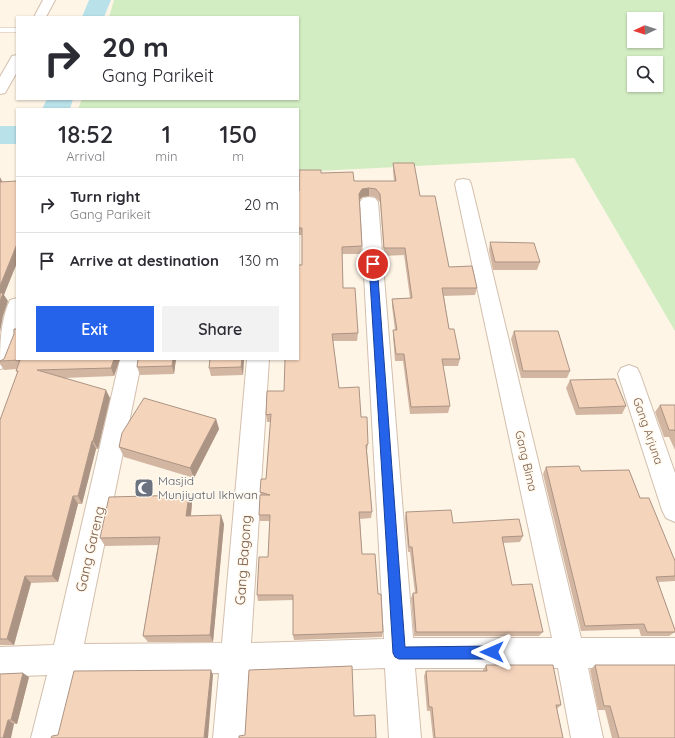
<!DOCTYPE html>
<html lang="en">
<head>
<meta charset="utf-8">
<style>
	body { margin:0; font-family:Quicksand,sans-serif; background:#f2f2f3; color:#2b2b33; height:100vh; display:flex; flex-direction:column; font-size:15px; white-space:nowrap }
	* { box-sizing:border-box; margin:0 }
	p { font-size:13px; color:#7c7c81 }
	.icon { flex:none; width:22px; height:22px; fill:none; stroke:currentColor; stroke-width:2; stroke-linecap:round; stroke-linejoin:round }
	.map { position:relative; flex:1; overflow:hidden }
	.drawer { position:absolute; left:16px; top:108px; width:283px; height:252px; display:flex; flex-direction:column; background:#fff; border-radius:0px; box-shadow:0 1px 3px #0004 }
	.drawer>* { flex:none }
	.top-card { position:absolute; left:16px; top:16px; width:283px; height:84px; border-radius:0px; box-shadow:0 1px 3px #0004; background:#fff; color:#2b2b33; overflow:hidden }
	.needle { width:26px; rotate:267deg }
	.fabs { position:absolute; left:627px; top:12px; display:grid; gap:8px }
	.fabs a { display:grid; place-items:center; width:36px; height:36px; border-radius:0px; background:#fff; box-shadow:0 1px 3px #0004; font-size:20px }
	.pin { position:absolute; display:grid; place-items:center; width:34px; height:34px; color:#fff; margin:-17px; border:2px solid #fff; border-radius:50%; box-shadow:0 1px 4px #0007 }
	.me { position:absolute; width:44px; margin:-22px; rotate:270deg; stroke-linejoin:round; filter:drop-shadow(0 0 3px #0008) }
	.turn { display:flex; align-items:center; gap:14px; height:84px; padding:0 20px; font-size:18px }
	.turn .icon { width:52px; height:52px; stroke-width:2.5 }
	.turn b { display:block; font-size:28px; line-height:34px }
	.eta { display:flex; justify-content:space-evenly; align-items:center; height:68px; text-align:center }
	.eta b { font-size:24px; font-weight:600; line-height:28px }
	.button { display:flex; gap:8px; margin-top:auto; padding:8px 20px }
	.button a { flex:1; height:46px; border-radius:0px; background:#2563eb; color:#fff; font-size:16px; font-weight:600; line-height:46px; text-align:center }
	.button a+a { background:#f2f2f3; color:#2b2b33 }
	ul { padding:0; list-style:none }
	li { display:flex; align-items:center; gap:12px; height:56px; padding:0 20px; border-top:1px solid #e1e1e2 }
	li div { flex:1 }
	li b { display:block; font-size:15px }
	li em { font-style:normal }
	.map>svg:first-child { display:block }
	.green { fill:#d3edc3; fill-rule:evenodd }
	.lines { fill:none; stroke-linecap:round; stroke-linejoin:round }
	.river { fill:#b9e1e9; fill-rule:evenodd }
	.lane-casing { stroke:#d3bfae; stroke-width:1 }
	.street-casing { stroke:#d3bfae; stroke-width:2 }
	.lane { fill:#fff; fill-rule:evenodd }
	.street { fill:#fff; fill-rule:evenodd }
	.wall { fill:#d3b6a2 }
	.shaded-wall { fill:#ac9484 }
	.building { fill:#f5d4bc; stroke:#ac9484 }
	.route { fill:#2563eb; stroke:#184099 }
	.labels { text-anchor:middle; stroke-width:3; stroke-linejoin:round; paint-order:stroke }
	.street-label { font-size:12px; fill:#7a5b49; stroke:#fff9ee }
	.worship-label { font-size:12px; fill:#5b616d; stroke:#fff9ee; text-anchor:start }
	.near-street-label { font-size:14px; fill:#7a5b49; stroke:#fff9ee }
</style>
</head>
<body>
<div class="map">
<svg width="675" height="738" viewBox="0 0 675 738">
	<rect width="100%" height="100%" fill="#fef5e6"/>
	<path class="green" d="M114 0H675V331L574 158 298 172V109H78L82 99H298V17H109ZM634 19H656V41H634ZM634 63H656V85H634Z"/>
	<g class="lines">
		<g class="river">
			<polygon points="89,0 111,0 104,17 82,17"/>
			<polygon points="47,99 73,99 70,109 42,109"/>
			<rect x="0" y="126" width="17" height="18"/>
		</g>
		<defs>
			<rect id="lane" x="0" y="28" width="17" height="4"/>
			<g id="street">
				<polygon points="43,0 55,0 46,17 34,17"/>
				<polygon points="17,55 17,72 5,93 0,94 0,77 12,56"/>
				<polygon points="463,179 469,180 471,184 581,638 675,638 675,668 588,668 603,738 571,738 558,668 415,668 421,738 389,738 385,668 249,673 245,738 213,738 219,673 78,674 63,738 31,738 47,675 0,677 0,647 54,645 120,359 142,359 84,644 222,643 247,359 269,359 251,643 384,639 360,202 363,198 369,197 375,198 378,202 413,638 552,638 455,184 457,180"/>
				<path d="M17 298V342L8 367 0 369C0 346 0 321 10 300Z"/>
				<polygon points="629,365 637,368 640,374 675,473 675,522 666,518 662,510 618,374 621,368"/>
			</g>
		</defs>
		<use href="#lane" class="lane-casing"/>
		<use href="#street" class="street-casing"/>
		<use href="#lane" class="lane"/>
		<use href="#street" class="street"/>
	</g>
	<g class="wall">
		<polygon points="393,163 420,196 449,267 477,288 475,295 444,296 449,329 460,359 458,366 443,366 450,406 448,413 410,414 403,361 395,361 393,337 393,330 395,330 392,306 392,299 410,298 404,255 384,256 380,202 375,197 369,196 362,197 359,201 362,246 361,254 342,254 343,288 358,333 357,341 333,341 339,388 361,417 368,444 367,451 372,512 371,518 360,519 362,554 378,594 383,632 382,637 294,640 293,635 293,600 258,601 257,595 268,557 270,521 260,521 259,515 261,495 260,492 266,479 271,422 267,422 266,415 284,391 302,265 302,235 298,235 298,191 299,191 321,173 354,181 394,181 393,171"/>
		<polygon points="490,242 540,262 537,270 493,270 489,250"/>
		<polygon points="514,331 570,371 567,378 521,378 511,339"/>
		<polygon points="17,359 120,359 114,376 64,378 110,398 98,449 96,449 82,504 78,504 58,582 31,583 14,645 0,645 0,420 18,373 16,371 17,369 4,370 0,364 0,361"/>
		<polygon points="138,359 176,359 174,374 140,375 137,367"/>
		<polygon points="244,359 243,375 211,376 209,368"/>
		<polygon points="570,380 626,406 622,414 576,415 566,388"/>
		<polygon points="660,405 675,405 675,450 669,437 664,437 655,412"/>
		<polygon points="216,419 219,429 194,478 124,457 119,447"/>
		<polygon points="546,467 581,471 640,498 675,561 675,581 658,582 675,630 675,632 669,636 641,636 639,629 581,631 543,474"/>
		<polygon points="189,495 192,503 191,516 224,524 213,642 148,642 143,636 158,545 105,546 100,538"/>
		<polygon points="406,512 453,523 523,536 520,542 503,543 512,585 543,632 539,636 414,636 411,598 413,593 415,593 410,552 408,552 405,518"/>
		<polygon points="486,665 561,705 557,709 563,738 433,738 430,711 427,711 424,676 426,671 483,671 483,670"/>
		<polygon points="595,665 675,738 612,738 605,710 598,710 590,670"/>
		<polygon points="29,677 17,724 14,724 0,738"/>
	</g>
	<g class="shaded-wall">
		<polygon points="0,177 4,185 0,186"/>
		<polygon points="369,188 369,196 362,197 358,202 359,194 362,189"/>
		<polygon points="17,244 17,263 4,295 8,301 3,316 0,332 0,286"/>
		<polygon points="114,359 120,359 114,376 111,368"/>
		<polygon points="173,359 176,359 174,374 172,366"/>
		<polygon points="242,359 244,359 243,375 241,367"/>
		<polygon points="106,390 110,398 98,449 93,441"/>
		<polygon points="216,419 219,429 194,478 190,468"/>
		<polygon points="92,441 96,449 82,504 78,496"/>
		<polygon points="189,495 192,503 190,524 186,516"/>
		<polygon points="73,496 78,504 58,582 52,576"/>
		<polygon points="221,515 224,524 213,642 210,635"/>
		<polygon points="25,576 31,583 14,645 7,639"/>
		<polygon points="211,670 213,675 208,738 204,738"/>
		<polygon points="23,673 29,677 17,724 11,720"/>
		<polygon points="8,720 14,724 11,738 3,738"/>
	</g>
	<g class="building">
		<polygon points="393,163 414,163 420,196 435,196 449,267 472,266 477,288 442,288 449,329 454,329 460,359 442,359 450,406 411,407 404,354 396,354 393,330 397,330 392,299 412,298 405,248 384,248 380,194 376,189 369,188 362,189 359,194 362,246 342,247 343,288 355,288 358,333 332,334 339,388 359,387 361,417 367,417 368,444 366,445 372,512 359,512 362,554 375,554 378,594 381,594 383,632 293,635 293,595 257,595 259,557 268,557 270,515 259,515 260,495 270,495 260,492 261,479 266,479 271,414 266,415 267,391 284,391 285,359 298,359 298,265 302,265 302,228 298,228 298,191 299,191 299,170 321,170 321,173 353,172 354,181 396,181"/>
		<polygon points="17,181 17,244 0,286 0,182"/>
		<polygon points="490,242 534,243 540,262 495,262"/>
		<polygon points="0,293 3,293 0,302"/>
		<polygon points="14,329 17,329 17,359 114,359 111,368 37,370 106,390 93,441 92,441 78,496 73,496 52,576 25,576 7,639 0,639 0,420 18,371 16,371 20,360 0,361 4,359 14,334"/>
		<polygon points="514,331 558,331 570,371 523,371"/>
		<polygon points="138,359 173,359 172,366 137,367"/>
		<polygon points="210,359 242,359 241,367 209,368"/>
		<polygon points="615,379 626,406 579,408 570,380"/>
		<polygon points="144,398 216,419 190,468 119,447 122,433"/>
		<polygon points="660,405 675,405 675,431 674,430 669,430"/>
		<polygon points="579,466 581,471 629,470 640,498 649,498 675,561 675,576 656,577 675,630 675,632 647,632 644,624 585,626 546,467"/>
		<polygon points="189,495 186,516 221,515 210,635 143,636 160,537 100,538 109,497"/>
		<polygon points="451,510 453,523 519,519 523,536 502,537 512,585 532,584 543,632 416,632 413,593 417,593 412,547 409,547 406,512"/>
		<polygon points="486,665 553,665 561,705 556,705 563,738 435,738 432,707 429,707 426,671 487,671"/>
		<polygon points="595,665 675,665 675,738 619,738 610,706 604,706"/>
		<polygon points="352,666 354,716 375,715 376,738 239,738 239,736 245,735 249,670"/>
		<polygon points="211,670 204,738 51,738 52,736 58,735 74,671"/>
		<polygon points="23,673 11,720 8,720 3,738 0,738 0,674"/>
	</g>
	<polygon class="route" points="373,262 377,264 405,647 492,646 497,648 499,652 497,657 492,659 399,659 395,657 393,653 369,264"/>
	<defs>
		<symbol id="mosque-square" viewBox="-11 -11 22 22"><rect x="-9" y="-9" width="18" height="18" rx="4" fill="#6b7280" stroke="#fff9ee"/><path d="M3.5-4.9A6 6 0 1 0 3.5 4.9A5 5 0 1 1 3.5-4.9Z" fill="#fff"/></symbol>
	</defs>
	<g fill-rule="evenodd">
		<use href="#mosque-square" x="133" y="477" width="22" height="22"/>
	</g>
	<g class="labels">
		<g class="street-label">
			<text transform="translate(648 431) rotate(71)" y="4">Gang Arjuna</text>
			<text transform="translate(526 461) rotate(77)" y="4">Gang Bima</text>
		</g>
		<g class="worship-label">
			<text x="158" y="485">Masjid<tspan x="158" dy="14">Munjiyatul Ikhwan</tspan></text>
		</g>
		<g class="near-street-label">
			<text transform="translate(90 549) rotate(-77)" y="5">Gang Gareng</text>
			<text transform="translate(243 560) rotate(-86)" y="5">Gang Bagong</text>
		</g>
	</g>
</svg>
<div class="fabs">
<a><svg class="needle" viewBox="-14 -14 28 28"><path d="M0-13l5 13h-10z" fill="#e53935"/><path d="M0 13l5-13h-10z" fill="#7c7c81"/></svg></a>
<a><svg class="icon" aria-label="search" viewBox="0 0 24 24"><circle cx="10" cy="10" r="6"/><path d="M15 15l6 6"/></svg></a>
</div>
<div class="pin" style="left:373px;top:264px;background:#d93025"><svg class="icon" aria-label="arrive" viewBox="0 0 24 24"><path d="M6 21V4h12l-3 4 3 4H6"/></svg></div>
<svg class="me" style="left:492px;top:652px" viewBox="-20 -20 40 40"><path d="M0-17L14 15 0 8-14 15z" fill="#2563eb" stroke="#fff" stroke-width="4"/></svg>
<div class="top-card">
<div class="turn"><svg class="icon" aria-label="right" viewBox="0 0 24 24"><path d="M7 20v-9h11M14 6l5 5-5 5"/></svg><div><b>20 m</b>Gang Parikeit</div></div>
</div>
<section class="drawer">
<div class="eta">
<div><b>18:52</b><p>Arrival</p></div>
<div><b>1</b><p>min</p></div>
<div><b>150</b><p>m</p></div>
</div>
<ul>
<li><svg class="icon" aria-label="right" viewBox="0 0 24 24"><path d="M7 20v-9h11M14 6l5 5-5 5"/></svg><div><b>Turn right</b><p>Gang Parikeit</p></div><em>20 m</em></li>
<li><svg class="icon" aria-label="arrive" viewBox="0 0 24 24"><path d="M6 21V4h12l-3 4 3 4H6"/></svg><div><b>Arrive at destination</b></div><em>130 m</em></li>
</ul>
<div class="button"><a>Exit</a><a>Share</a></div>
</section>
</div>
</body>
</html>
